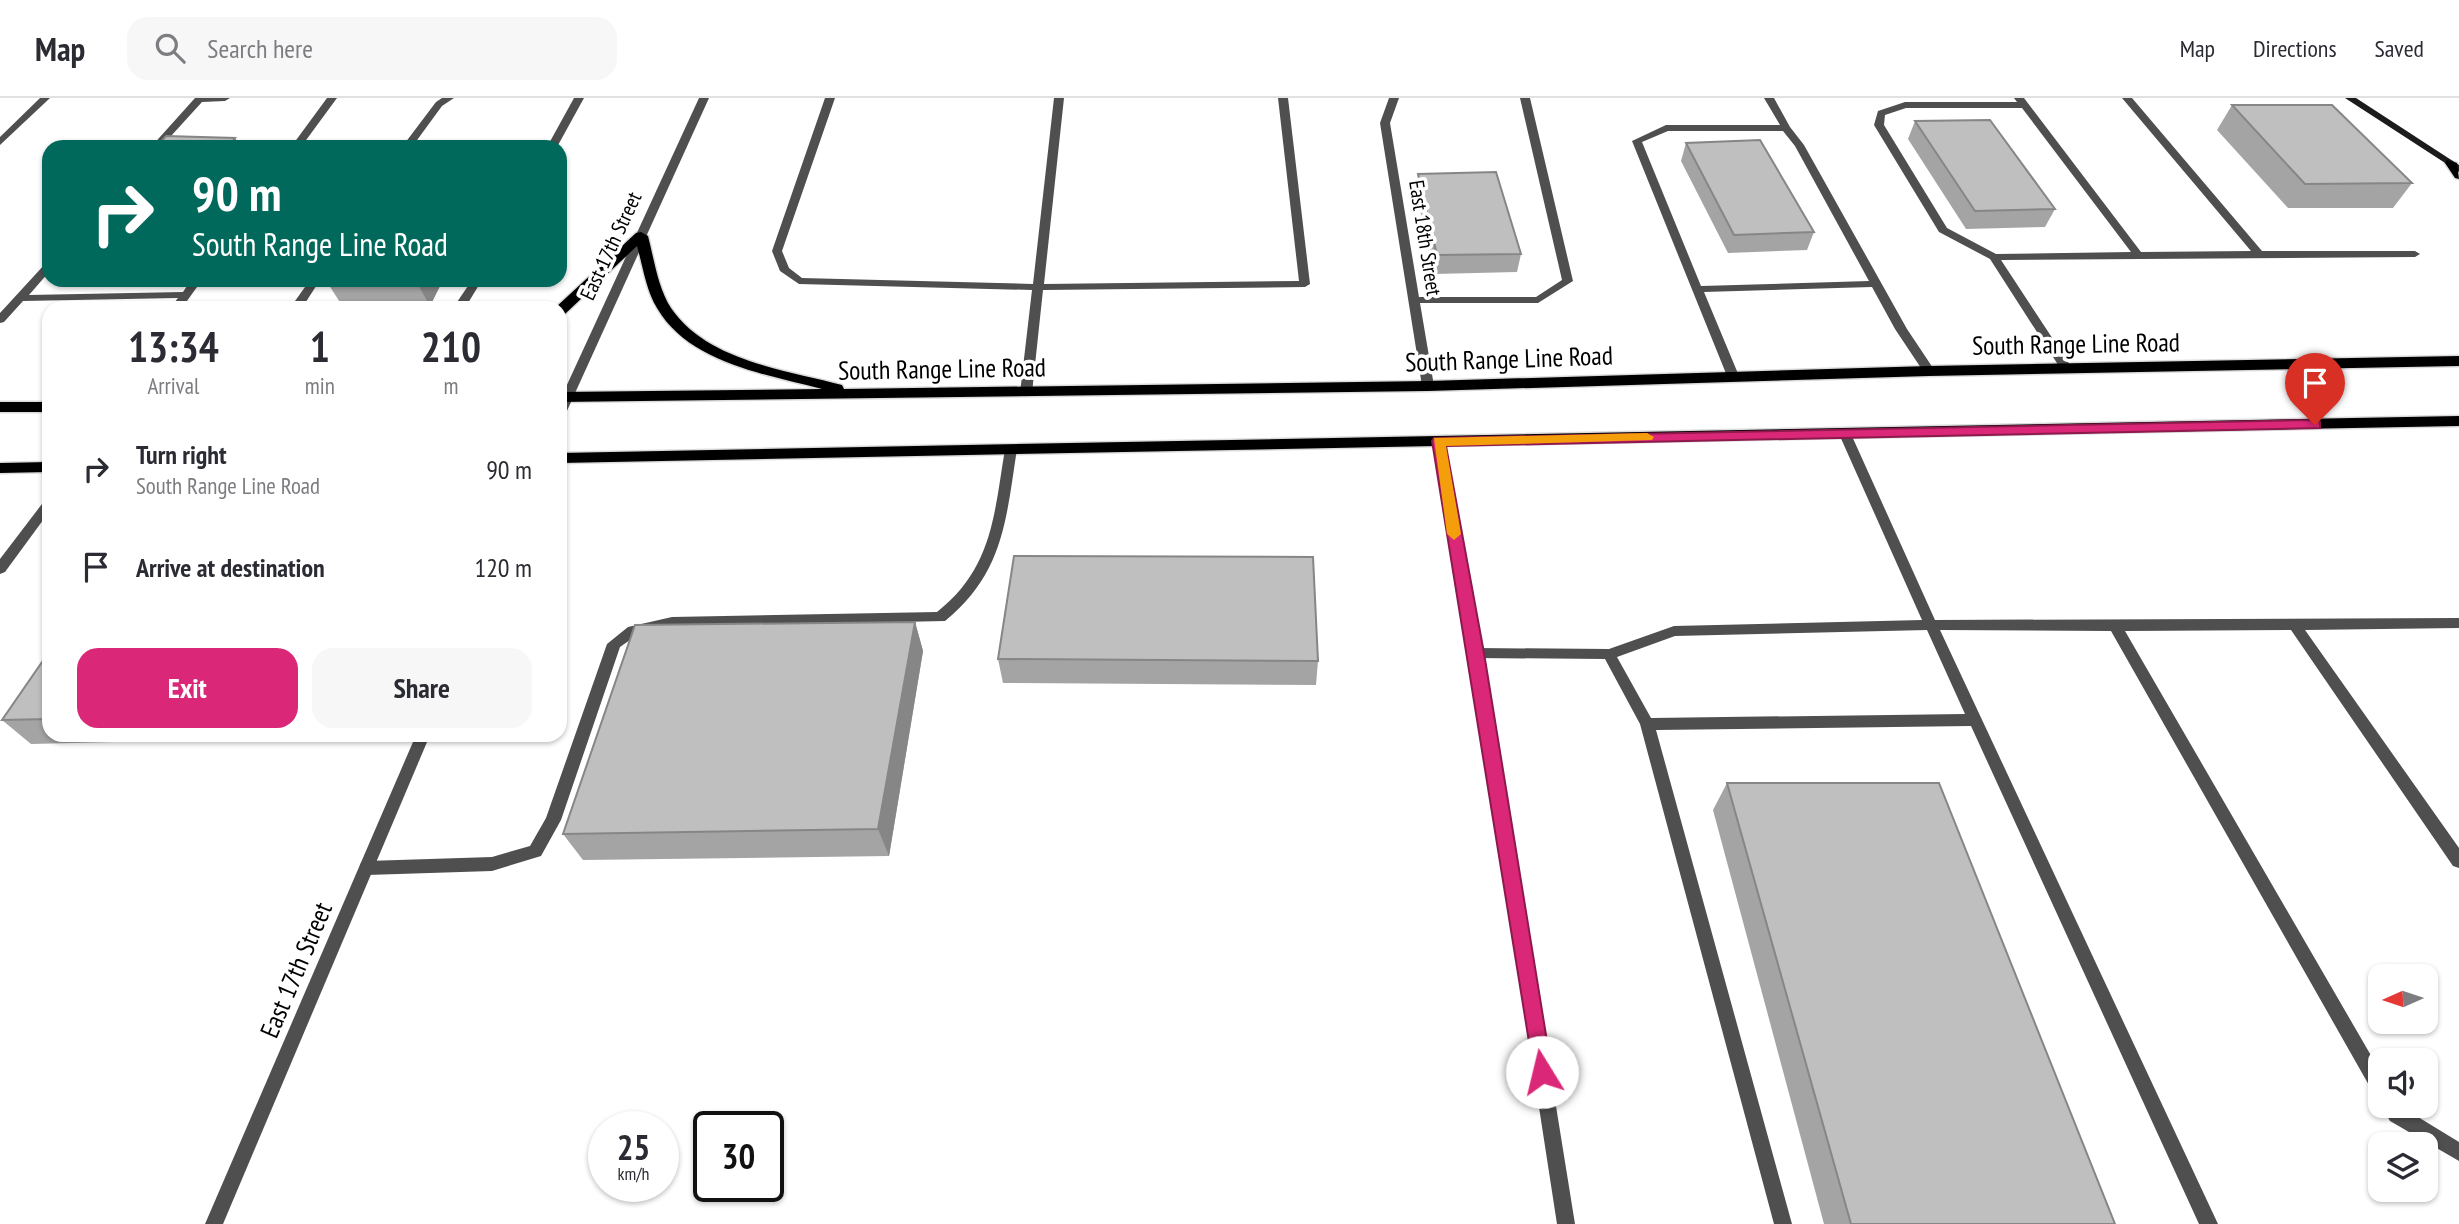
<!DOCTYPE html>
<html lang="en">
<head>
<meta charset="utf-8">
<style>
	body { margin:0; font-family:"PT Sans Narrow",sans-serif; background:#f7f7f7; color:#2b2b33; height:100vh; display:flex; flex-direction:column; font-size:26px; white-space:nowrap }
	* { box-sizing:border-box; margin:0 }
	p { font-size:23px; color:#7c7c81 }
	.icon { flex:none; width:38px; height:38px; fill:none; stroke:currentColor; stroke-width:2; stroke-linecap:round; stroke-linejoin:round }
	.map { position:relative; flex:1; overflow:hidden }
	.details { position:absolute; left:42px; top:203px; width:525px; height:441px; display:flex; flex-direction:column; background:#fff; border-radius:21px; box-shadow:0 2px 5px #0004 }
	.details>* { flex:none }
	.top-card { position:absolute; left:42px; top:42px; width:525px; height:147px; border-radius:21px; box-shadow:0 2px 5px #0004; background:#00695c; color:#fff; overflow:hidden }
	.needle { width:46px; rotate:267deg }
	.tools { position:absolute; left:2368px; top:866px; display:grid; gap:14px }
	.tools a { display:grid; place-items:center; width:70px; height:70px; border-radius:14px; background:#fff; box-shadow:0 2px 5px #0004; font-size:35px }
	.speed { position:absolute; left:588px; top:1013px; display:flex; gap:14px; font-size:35px; font-weight:700; text-align:center }
	.speed>* { display:grid; place-content:center; width:91px; height:91px; border-radius:50%; background:#fff; box-shadow:0 2px 5px #0004; line-height:1 }
	.speed small { font-size:18px; font-weight:400 }
	.speed .limit { border:4px solid #111; border-radius:10px; background:#fff; color:#111 }
	.pin { position:absolute; display:grid; place-items:center; width:60px; height:60px; color:#fff; margin:-72px -30px; border-radius:50% 50% 50% 0; rotate:-45deg; box-shadow:0 0 7px #0007 }
	.pin .icon { rotate:45deg }
	.me { position:absolute; width:77px; margin:-38px; rotate:351deg; stroke-linejoin:round; filter:drop-shadow(0 0 5px #0008) }
	.turn { display:flex; align-items:center; gap:24px; height:147px; padding:0 35px; font-size:32px }
	.turn .icon { width:91px; height:91px; stroke-width:2.5 }
	.turn b { display:block; font-size:49px; line-height:60px }
	.eta { display:flex; justify-content:space-evenly; align-items:center; height:119px; text-align:center }
	.eta b { font-size:42px; font-weight:700; line-height:49px }
	.primary-button { display:flex; gap:14px; margin-top:auto; padding:14px 35px }
	.primary-button a { flex:1; height:80px; border-radius:21px; background:#db2777; color:#fff; font-size:28px; font-weight:700; line-height:80px; text-align:center }
	.primary-button a+a { background:#f7f7f7; color:#2b2b33 }
	ul { padding:0; list-style:none }
	li { display:flex; align-items:center; gap:21px; height:98px; padding:0 35px }
	li div { flex:1 }
	li b { display:block; font-size:26px }
	li em { font-style:normal }
	header { display:flex; align-items:center; gap:42px; box-sizing:border-box; height:98px; padding:0 35px; background:#fff; border-bottom:2px solid #e1e1e2 }
	header strong { font-size:33px }
	nav { display:flex; gap:38px; margin-inline-start:auto; font-size:24px }
	.search { width:490px; height:63px; background:#f7f7f7; display:flex; align-items:center; gap:18px; box-sizing:border-box; padding:0 24px; border-radius:21px; color:#7c7c81; font-size:26px }
	.map>svg:first-child { display:block }
	.lines { fill:none; stroke-linecap:round; stroke-linejoin:round }
	.primary-casing { stroke:#dbdbdb; stroke-width:3 }
	.lane { fill:#4f4f4f; fill-rule:evenodd }
	.street { fill:#4f4f4f; fill-rule:evenodd }
	.secondary { fill:#1c1c1c; fill-rule:evenodd }
	.primary { fill:#000; fill-rule:evenodd }
	.wall { fill:#a4a4a4 }
	.shaded-wall { fill:#868686 }
	.building { fill:#bfbfbf; stroke:#868686; stroke-width:2 }
	.route { fill:#db2777; stroke:#8e194d; stroke-width:2 }
	.slow { fill:#f59e0b }
	.labels { text-anchor:middle; stroke-width:7; stroke-linejoin:round; paint-order:stroke }
	.far-street-label { font-size:21px; fill:#000; stroke:#fff }
	.street-label { font-size:26px; fill:#000; stroke:#fff }
</style>
</head>
<body>
<header>
<strong>Map</strong>
<div class="search"><svg class="icon" aria-label="search" viewBox="0 0 24 24"><circle cx="10" cy="10" r="6"/><path d="M15 15l6 6"/></svg>Search here</div>
<nav><a>Map</a><a>Directions</a><a>Saved</a></nav>
</header>
<div class="map">
<svg width="2459" height="1126" viewBox="0 0 2459 1126">
	<rect width="100%" height="100%" fill="#fff"/>
	<g class="lines">
		<defs>
			<g id="primary">
				<polygon points="2447,62 2457,65 2459,81 2455,80 2445,65"/>
				<path d="M641 134 648 138C654 161 658 190 671 210 707 263 786 272 842 287L844 291 1428 283 1929 268 2459 258V268L1929 278 1428 293 560 304V294L822 291C765 276 689 265 657 210 646 192 643 169 637 148L565 216 560 217V210H555L636 135Z"/>
				<rect x="0" y="304" width="49" height="10"/>
				<polygon points="2459,318 2459,328 560,365 560,355"/>
				<polygon points="49,364 49,374 0,375 0,365"/>
			</g>
		</defs>
		<use href="#primary" class="primary-casing"/>
		<g class="lane">
			<polygon points="40,0 50,0 0,47 0,39"/>
			<polygon points="195,0 230,0 225,3 202,4 161,49 151,49"/>
			<polygon points="327,0 337,0 301,49 291,49"/>
			<polygon points="442,0 454,0 442,8 412,49 402,49 436,4"/>
			<polygon points="574,0 584,0 557,49 547,49"/>
			<polygon points="825,0 835,0 782,153 789,170 802,180 1033,186 1054,0 1064,0 1044,186 1299,183 1278,0 1288,0 1310,186 1305,189 1043,192 1032,295 1030,298 1022,298 1020,295 1032,192 799,186 780,173 772,153"/>
			<polygon points="1389,0 1399,0 1390,25 1419,199 1536,199 1562,182 1520,0 1530,0 1573,183 1538,205 1420,205 1434,288 1428,292 1422,288 1380,25"/>
			<path d="M1764 0H1774L1790 29 1804 47 1907 231 1935 273 1933 276H1925L1895 231 1872 189 1704 194 1739 278 1733 282 1727 278 1632 43 1666 27H1780ZM1668 33H1783L1795 48 1869 183 1701 188 1642 44Z"/>
			<path d="M2014 0H2024L2141 154 2251 153 2122 0H2132L2262 153H2415L2420 156 2415 159 2001 162 2072 270 2070 273H2062L1990 161 1939 134 1874 27 1878 13 1905 4H2017ZM1906 10H2022L2131 154 1996 156 1947 130 1884 27 1885 17Z"/>
			<polygon points="49,165 49,174 29,197 183,194 191,182 202,182 182,210 170,210 178,200 23,203 4,224 0,225 0,215 45,166"/>
			<polygon points="310,182 320,182 302,210 290,210"/>
			<polygon points="472,182 482,182 465,210 453,210"/>
			<path d="M1845 332 1851 336 1935 522 2459 520V530L2305 532 2459 750V770L2453 768 2291 532 2125 533 2380 973V999L2374 996 2111 533 1940 532 2218 1126H2199L1971 628 1656 632 1792 1126H1774L1640 626 1605 561 1476 560 1471 559 1469 555 1471 551 1476 550 1609 551 1674 528 1922 522 1839 336ZM1927 532 1965 616 1651 620 1617 559 1675 538Z"/>
			<path d="M1011 347 1017 351C1006 421 1004 475 945 523L672 529 637 537 620 549 561 722 541 758 492 773 367 777 361 775 359 770 361 765 367 763 492 759 530 748 546 720 607 546 628 529 672 519 937 514C993 470 994 416 1005 351Z"/>
			<polygon points="49,401 49,414 5,474 0,476 0,461 45,402"/>
			<polygon points="2381,1008 2400,1008 2459,1044 2459,1063 2390,1023"/>
		</g>
		<g class="street">
			<polygon points="699,0 709,0 566,315 560,319 560,302"/>
			<polygon points="1438,339 1444,343 1483,555 1575,1126 1557,1126 1469,555 1432,343"/>
			<polygon points="416,637 430,637 223,1126 205,1126"/>
		</g>
		<polygon class="secondary" points="2345,0 2356,0 2459,67 2459,74"/>
		<use href="#primary" class="primary"/>
	</g>
	<g class="wall">
		<polygon points="2232,7 2412,85 2393,110 2288,110 2217,32"/>
		<polygon points="1915,23 2055,111 2045,129 1966,131 1908,41"/>
		<polygon points="1686,45 1814,134 1807,152 1728,155 1681,63"/>
		<polygon points="1418,76 1521,156 1517,174 1434,176 1416,93"/>
		<polygon points="328,182 443,182 430,208 343,209 327,184"/>
		<polygon points="915,524 923,553 889,758 583,762 563,736"/>
		<polygon points="49,554 49,637 324,637 323,639 31,646 2,622"/>
		<polygon points="998,561 1318,563 1316,587 1003,585"/>
		<polygon points="1727,685 2115,1126 1824,1126 1713,712"/>
	</g>
	<g class="shaded-wall">
		<polygon points="235,40 241,49 228,49"/>
		<polygon points="416,182 443,182 430,208 416,183"/>
		<polygon points="915,524 923,553 889,758 878,731"/>
	</g>
	<g class="building">
		<polygon points="2232,7 2332,7 2412,85 2305,86"/>
		<polygon points="1990,22 2055,111 1975,113 1915,23"/>
		<polygon points="166,38 235,40 228,49 156,49"/>
		<polygon points="1760,42 1814,134 1734,137 1686,45"/>
		<polygon points="1496,74 1521,156 1437,157 1418,76"/>
		<polygon points="328,182 416,182 327,184"/>
		<polygon points="1014,458 1313,459 1318,563 998,561"/>
		<polygon points="915,524 878,731 563,736 635,527"/>
		<polygon points="49,554 49,621 2,622"/>
		<polygon points="1727,685 1939,685 2115,1126 1851,1126"/>
	</g>
	<polygon class="route" points="2315,322 2320,324 2320,330 1446,348 1484,555 1552,974 1549,981 1542,984 1535,981 1432,343 1434,340"/>
	<polygon class="slow" points="1647,335 1654,339 1652,342 1446,348 1461,436 1454,442 1447,436 1434,340"/>
	<g class="labels">
		<g class="far-street-label">
			<text transform="translate(1425 140) rotate(81)" y="7">East 18th Street</text>
			<text transform="translate(611 148) rotate(-65)" y="7">East 17th Street</text>
		</g>
		<g class="street-label">
			<text transform="translate(2076 246) rotate(-1)" y="9">South Range Line Road</text>
			<text transform="translate(1509 261) rotate(-2)" y="9">South Range Line Road</text>
			<text transform="translate(942 271) rotate(-1)" y="9">South Range Line Road</text>
			<text transform="translate(296 872) rotate(-67)" y="9">East 17th Street</text>
		</g>
	</g>
</svg>
<div class="tools">
<a><svg class="needle" viewBox="-14 -14 28 28"><path d="M0-13l5 13h-10z" fill="#e53935"/><path d="M0 13l5-13h-10z" fill="#7c7c81"/></svg></a>
<a><svg class="icon" aria-label="sound" viewBox="0 0 24 24"><path d="M4 9h4l5-4v14l-5-4H4zM17 9q2 3 0 6"/></svg></a>
<a><svg class="icon" aria-label="layers" viewBox="0 0 24 24"><path d="M12 4l9 5-9 5-9-5zM3 14l9 5 9-5"/></svg></a>
</div>
<div class="speed"><div>25<small>km/h</small></div><div class="limit">30</div></div>
<div class="pin" style="left:2315px;top:327px;background:#d93025"><svg class="icon" aria-label="arrive" viewBox="0 0 24 24"><path d="M6 21V4h12l-3 4 3 4H6"/></svg></div>
<svg class="me" style="left:1542px;top:974px" viewBox="-20 -20 40 40"><circle r="19" fill="#fff"/><path d="M0-13L10 11 0 6-10 11z" fill="#db2777"/></svg>
<div class="top-card">
<div class="turn"><svg class="icon" aria-label="right" viewBox="0 0 24 24"><path d="M7 20v-9h11M14 6l5 5-5 5"/></svg><div><b>90 m</b>South Range Line Road</div></div>
</div>
<section class="details">
<div class="eta">
<div><b>13:34</b><p>Arrival</p></div>
<div><b>1</b><p>min</p></div>
<div><b>210</b><p>m</p></div>
</div>
<ul>
<li><svg class="icon" aria-label="right" viewBox="0 0 24 24"><path d="M7 20v-9h11M14 6l5 5-5 5"/></svg><div><b>Turn right</b><p>South Range Line Road</p></div><em>90 m</em></li>
<li><svg class="icon" aria-label="arrive" viewBox="0 0 24 24"><path d="M6 21V4h12l-3 4 3 4H6"/></svg><div><b>Arrive at destination</b></div><em>120 m</em></li>
</ul>
<div class="primary-button"><a>Exit</a><a>Share</a></div>
</section>
</div>
</body>
</html>
